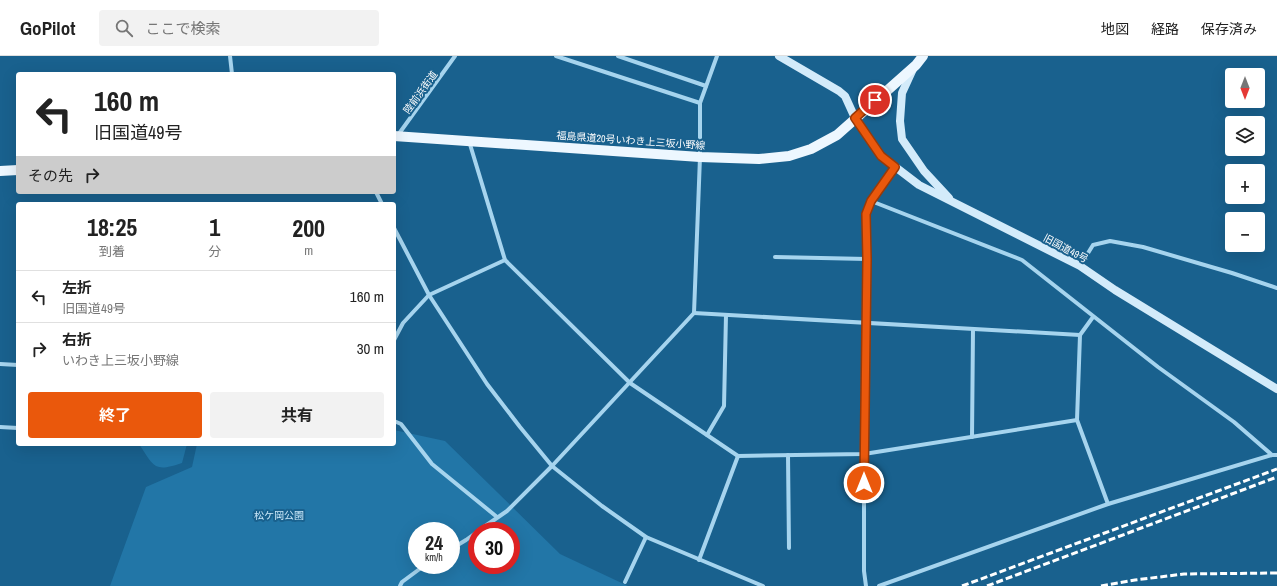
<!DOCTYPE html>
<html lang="ja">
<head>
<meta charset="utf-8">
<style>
	body { margin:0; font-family:"Archivo Narrow","Noto Sans JP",sans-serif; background:#f2f2f2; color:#222; height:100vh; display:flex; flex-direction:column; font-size:15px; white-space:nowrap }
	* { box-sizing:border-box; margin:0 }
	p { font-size:13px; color:#767676 }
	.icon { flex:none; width:22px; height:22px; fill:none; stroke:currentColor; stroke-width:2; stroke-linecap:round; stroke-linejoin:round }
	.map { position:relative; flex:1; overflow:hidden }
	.panel { position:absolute; left:16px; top:146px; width:380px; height:244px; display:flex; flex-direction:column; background:#fff; border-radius:4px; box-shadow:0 4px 16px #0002 }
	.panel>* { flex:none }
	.top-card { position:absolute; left:16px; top:16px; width:380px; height:122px; border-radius:4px; box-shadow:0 4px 16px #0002; background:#fff; color:#222; overflow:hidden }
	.needle { width:26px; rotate:180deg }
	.tools { position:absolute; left:1225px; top:12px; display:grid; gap:8px }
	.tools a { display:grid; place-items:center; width:40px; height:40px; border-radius:4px; background:#fff; box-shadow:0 4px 16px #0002; font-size:20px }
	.speed { position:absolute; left:408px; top:466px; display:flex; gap:8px; font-size:20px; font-weight:700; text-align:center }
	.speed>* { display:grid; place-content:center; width:52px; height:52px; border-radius:50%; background:#fff; box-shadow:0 4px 16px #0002; line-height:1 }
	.speed small { font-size:10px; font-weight:400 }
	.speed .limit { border:6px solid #d22; background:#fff; color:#111 }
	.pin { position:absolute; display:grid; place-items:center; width:34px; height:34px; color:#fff; margin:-17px; border:2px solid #fff; border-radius:50%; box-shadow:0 1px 4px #0007 }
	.me { position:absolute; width:44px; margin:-22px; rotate:0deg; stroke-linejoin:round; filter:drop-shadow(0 0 3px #0008) }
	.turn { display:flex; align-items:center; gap:14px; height:84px; padding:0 12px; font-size:18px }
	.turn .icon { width:52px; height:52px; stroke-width:2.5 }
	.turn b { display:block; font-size:28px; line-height:34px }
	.then { display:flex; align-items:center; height:38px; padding:0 12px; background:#0003; gap:8px; font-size:15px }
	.eta { display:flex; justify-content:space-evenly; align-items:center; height:68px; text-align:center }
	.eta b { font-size:24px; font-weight:700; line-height:28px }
	.action { display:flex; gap:8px; margin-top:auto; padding:8px 12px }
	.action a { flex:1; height:46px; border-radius:4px; background:#ea580c; color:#fff; font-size:16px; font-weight:700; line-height:46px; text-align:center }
	.action a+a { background:#f2f2f2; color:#222 }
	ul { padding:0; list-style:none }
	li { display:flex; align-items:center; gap:12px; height:52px; padding:0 12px; border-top:1px solid #e0e0e0 }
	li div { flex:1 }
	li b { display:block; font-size:15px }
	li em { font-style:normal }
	header { display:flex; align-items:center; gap:24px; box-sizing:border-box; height:56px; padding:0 20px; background:#fff; border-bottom:1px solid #e0e0e0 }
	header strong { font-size:19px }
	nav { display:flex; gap:22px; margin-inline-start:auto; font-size:14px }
	.search { width:280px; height:36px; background:#f2f2f2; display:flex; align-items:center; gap:10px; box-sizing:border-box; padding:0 14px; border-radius:4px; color:#767676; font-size:15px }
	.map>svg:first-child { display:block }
	.green { fill:#2276a7; fill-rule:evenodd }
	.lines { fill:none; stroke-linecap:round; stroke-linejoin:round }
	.street { stroke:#a6d4ee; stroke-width:4 }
	.secondary { stroke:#d3ebfa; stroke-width:8 }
	.primary { stroke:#edf7ff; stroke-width:10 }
	.rail { stroke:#fff; stroke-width:3; stroke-dasharray:7 3; stroke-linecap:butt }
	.route-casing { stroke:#983908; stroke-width:10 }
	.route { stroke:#ea580c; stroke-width:7 }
	.labels { text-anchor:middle; stroke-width:4; stroke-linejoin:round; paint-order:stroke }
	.street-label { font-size:10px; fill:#fff; stroke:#19618e }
	.park-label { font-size:10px; fill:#cce9fa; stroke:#19618e }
</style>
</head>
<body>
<header>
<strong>GoPilot</strong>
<div class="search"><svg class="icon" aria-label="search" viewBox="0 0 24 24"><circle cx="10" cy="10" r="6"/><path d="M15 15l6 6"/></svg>ここで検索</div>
<nav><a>地図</a><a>経路</a><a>保存済み</a></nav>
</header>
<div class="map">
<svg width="1277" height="530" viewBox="0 0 1277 530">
	<rect width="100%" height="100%" fill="#19618e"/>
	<g class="green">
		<path d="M394 374 445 385 560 498 628 530H110L146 431 192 411 197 388H394ZM417 475H451V509H417ZM477 475H511V509H477Z"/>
		<path d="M139 388H187L182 407C153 417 154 410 139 388Z"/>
	</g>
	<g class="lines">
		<g class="street">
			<polyline points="230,0 232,18"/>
			<polyline points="556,0 700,47"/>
			<polyline points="618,0 706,30"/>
			<polyline points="398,79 455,0"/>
			<polyline points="469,85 505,204 630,327 738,400 864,398 1077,364"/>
			<polyline points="376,136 382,148"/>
			<polyline points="871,145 1022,204 1158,311 1234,366 1272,399 1277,399"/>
			<polyline points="394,172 429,239 487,328 520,371 552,410 602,450 646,481 763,530"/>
			<polyline points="775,201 867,203"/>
			<polyline points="1080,210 1093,189 1110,185 1143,191 1232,217 1277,232"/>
			<polyline points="694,257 1080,279"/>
			<polyline points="1093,261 1080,279 1077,364 1108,448"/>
			<polyline points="394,284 403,267 429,239 505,204"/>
			<polyline points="0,308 18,309"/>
			<polyline points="394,365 401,368 432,408 497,461"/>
			<polyline points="0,371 18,372"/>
			<polyline points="707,379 724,350 726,259"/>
			<polyline points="972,381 973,273"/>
			<polyline points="788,399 789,492"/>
			<polyline points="478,475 507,455 552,410 694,257 700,101 700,47 717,0"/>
			<polyline points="451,493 466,484 477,476"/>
			<polyline points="699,504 738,400"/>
			<polyline points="625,526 646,481"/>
			<polyline points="400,530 402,526 425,509"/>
			<polyline points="866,530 864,515 864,398 867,203 866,158 871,145 895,111"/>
			<polyline points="879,530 1108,448 1272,399"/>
		</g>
		<g class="secondary">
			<polyline points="779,0 839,35 845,40 855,62 881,100 919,129 1080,210 1115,234 1277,333"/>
			<polyline points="913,13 902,37 900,65 902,83 924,115 949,142"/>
		</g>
		<g class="primary">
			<polyline points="394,80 700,101 759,103 789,100 811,93 837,79 916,9 923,0"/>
			<polyline points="0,115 18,114"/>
		</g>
		<g class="rail">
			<polyline points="962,530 1277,413"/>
			<polyline points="987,530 1277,421"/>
			<polyline points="1101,530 1135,524 1184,518 1277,517"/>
		</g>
	</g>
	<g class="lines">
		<defs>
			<polyline id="route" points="864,427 867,203 866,158 871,145 895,111 881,100 855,62 875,44"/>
		</defs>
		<use href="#route" class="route-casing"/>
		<use href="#route" class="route"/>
	</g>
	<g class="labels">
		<g class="street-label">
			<text transform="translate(420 36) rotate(-54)" y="4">陸前浜街道</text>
			<text transform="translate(631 84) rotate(4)" y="4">福島県道20号いわき上三坂小野線</text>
			<text transform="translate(1066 192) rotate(28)" y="4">旧国道49号</text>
		</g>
		<g class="park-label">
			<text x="279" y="463">松ケ岡公園</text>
		</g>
	</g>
</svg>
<div class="tools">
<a><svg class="needle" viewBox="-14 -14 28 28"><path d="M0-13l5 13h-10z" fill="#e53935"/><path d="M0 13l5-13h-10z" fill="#767676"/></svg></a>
<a><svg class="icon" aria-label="layers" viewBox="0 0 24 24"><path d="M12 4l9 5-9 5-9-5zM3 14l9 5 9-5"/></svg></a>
<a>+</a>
<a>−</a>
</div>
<div class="speed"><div>24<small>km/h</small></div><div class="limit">30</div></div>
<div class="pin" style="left:875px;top:44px;background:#d93025"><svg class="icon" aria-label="arrive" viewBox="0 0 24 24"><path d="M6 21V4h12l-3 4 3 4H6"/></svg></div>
<svg class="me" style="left:864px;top:427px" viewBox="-20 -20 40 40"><circle r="17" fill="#ea580c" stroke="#fff" stroke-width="3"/><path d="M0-11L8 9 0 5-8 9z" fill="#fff"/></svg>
<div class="top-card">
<div class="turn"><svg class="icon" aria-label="left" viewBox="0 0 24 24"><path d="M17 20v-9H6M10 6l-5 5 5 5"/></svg><div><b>160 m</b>旧国道49号</div></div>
<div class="then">その先<svg class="icon" aria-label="right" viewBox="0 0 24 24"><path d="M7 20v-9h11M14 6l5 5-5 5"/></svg></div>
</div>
<section class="panel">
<div class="eta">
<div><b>18:25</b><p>到着</p></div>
<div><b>1</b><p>分</p></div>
<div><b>200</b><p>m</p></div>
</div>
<ul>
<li><svg class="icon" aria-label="left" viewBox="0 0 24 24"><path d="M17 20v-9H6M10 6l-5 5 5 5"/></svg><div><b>左折</b><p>旧国道49号</p></div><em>160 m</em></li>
<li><svg class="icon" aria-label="right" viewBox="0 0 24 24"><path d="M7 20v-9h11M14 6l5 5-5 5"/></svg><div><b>右折</b><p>いわき上三坂小野線</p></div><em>30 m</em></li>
</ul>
<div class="action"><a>終了</a><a>共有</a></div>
</section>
</div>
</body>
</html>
